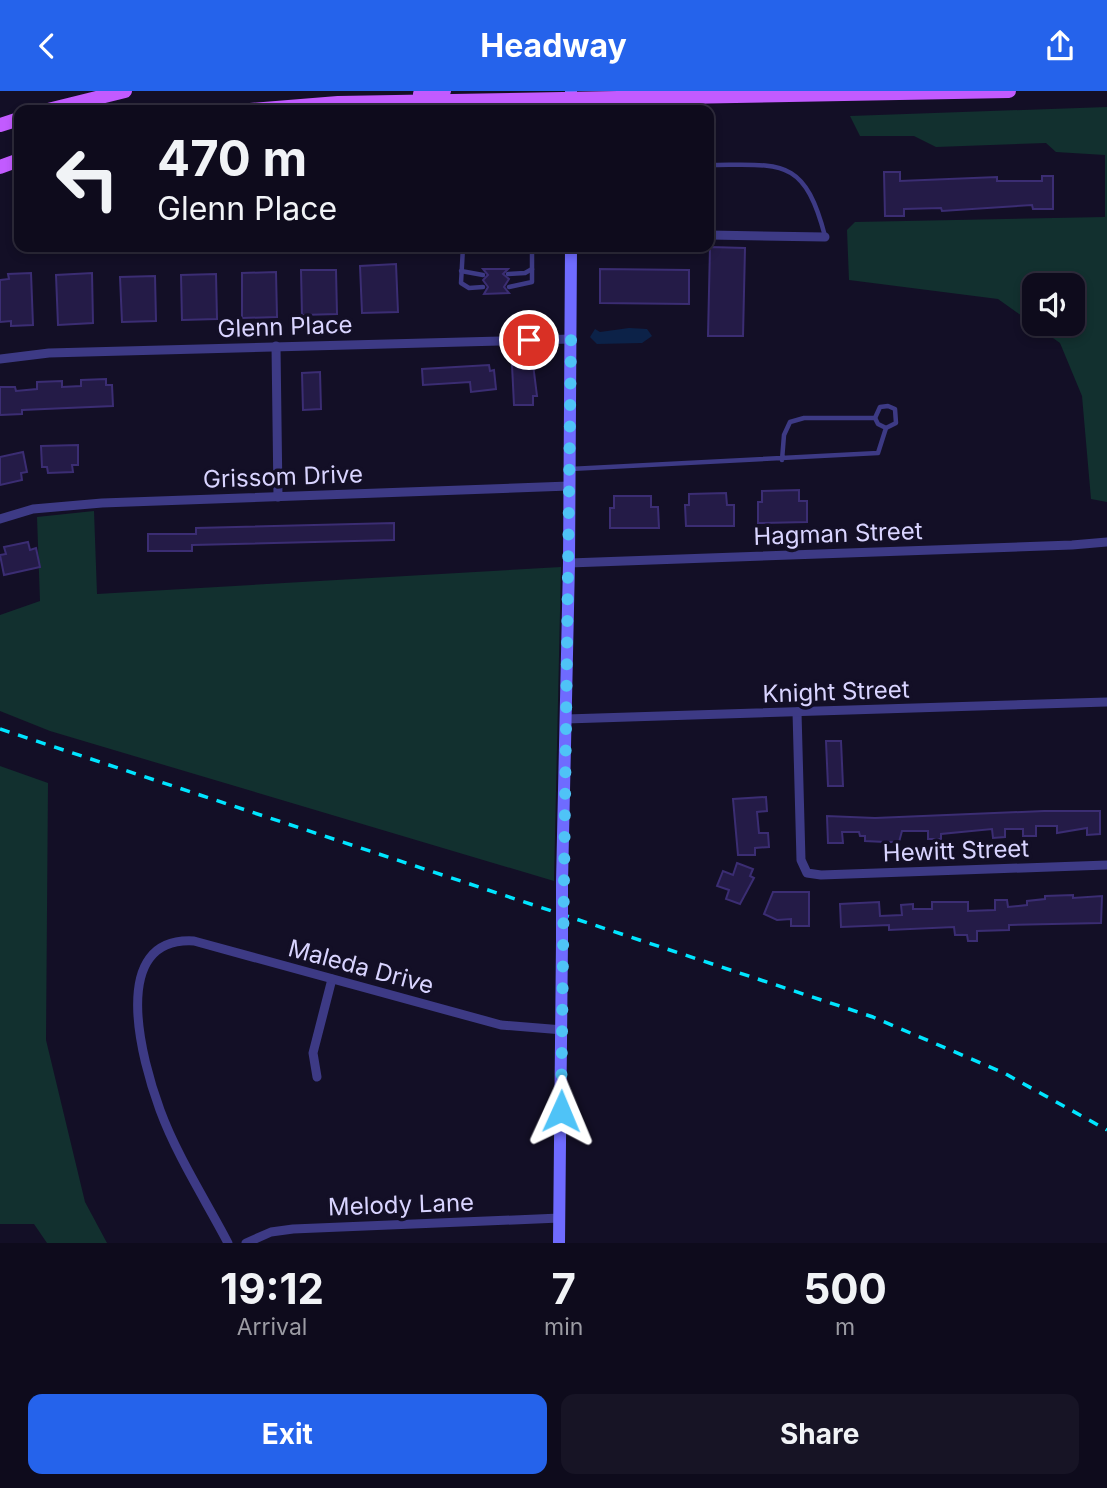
<!DOCTYPE html>
<html lang="en">
<head>
<meta charset="utf-8">
<style>
	body { margin:0; font-family:Inter,sans-serif; background:#171425; color:#f1f3f6; height:100vh; display:flex; flex-direction:column; font-size:26px; white-space:nowrap }
	* { box-sizing:border-box; margin:0 }
	p { font-size:23px; color:#9b9ba3 }
	.icon { flex:none; width:38px; height:38px; fill:none; stroke:currentColor; stroke-width:2; stroke-linecap:round; stroke-linejoin:round }
	.map { position:relative; height:1152px; overflow:hidden }
	.sheet { display:flex; flex-direction:column; background:#0e0b1c; flex:1 }
	.sheet>* { flex:none }
	.banner { position:absolute; left:14px; top:14px; width:700px; height:147px; border-radius:14px; box-shadow:0 4px 10px #0003,0 0 0 2px #2e2b3b; background:#0e0b1c; color:#f1f3f6; overflow:hidden }
	.controls { position:absolute; left:1022px; top:182px; display:grid; gap:14px }
	.controls a { display:grid; place-items:center; width:63px; height:63px; border-radius:14px; background:#0e0b1c; box-shadow:0 4px 10px #0003,0 0 0 2px #2e2b3b; font-size:35px }
	.pin { position:absolute; display:grid; place-items:center; width:60px; height:60px; color:#fff; margin:-30px; border:4px solid #fff; border-radius:50%; box-shadow:0 2px 7px #0007 }
	.me { position:absolute; width:77px; margin:-38px; rotate:1deg; stroke-linejoin:round; filter:drop-shadow(0 0 5px #0008) }
	.turn { display:flex; align-items:center; gap:24px; height:147px; padding:0 28px; font-size:32px }
	.turn .icon { width:91px; height:91px; stroke-width:2.5 }
	.turn b { display:block; font-size:49px; line-height:60px }
	.eta { display:flex; justify-content:space-evenly; align-items:center; height:119px; text-align:center }
	.eta b { font-size:42px; font-weight:700; line-height:49px }
	.action { display:flex; gap:14px; margin-top:auto; padding:14px 28px }
	.action a { flex:1; height:80px; border-radius:14px; background:#2563eb; color:#fff; font-size:28px; font-weight:700; line-height:80px; text-align:center }
	.action a+a { background:#171425; color:#f1f3f6 }
	header { display:flex; justify-content:space-between; align-items:center; height:91px; padding:0 28px; background:#2563eb; color:#fff; font-size:32px; font-weight:700 }
	.map>svg:first-child { display:block }
	.green { fill:#12302f; fill-rule:evenodd }
	.water { fill:#0c2248 }
	.building { fill:#241b47; stroke:#3b2d73; stroke-width:2 }
	.lines { fill:none; stroke-linecap:round; stroke-linejoin:round }
	.service { stroke:#3d3a85; stroke-width:4.5 }
	.minor { stroke:#3d3a85; stroke-width:9 }
	.secondary { stroke:#6f6bff; stroke-width:12 }
	.primary { stroke:#c25bff; stroke-width:14 }
	.rail { stroke:#00e5ff; stroke-width:3.5; stroke-dasharray:10 9; stroke-linecap:butt }
	.secondary-bridge { stroke:#6f6bff; stroke-width:12 }
	.route { stroke:#4fc3f7; stroke-width:12; stroke-dasharray:0 21.6 }
	.labels { text-anchor:middle; stroke-width:7; stroke-linejoin:round; paint-order:stroke }
	.street-label { font-size:24px; fill:#d9d4ff; stroke:#130f26 }
</style>
</head>
<body>
<header><svg class="icon" aria-label="back" viewBox="0 0 24 24"><path d="M15 5l-7 7 7 7"/></svg>Headway<svg class="icon" aria-label="share" viewBox="0 0 24 24"><path d="M12 15V3M7 8l5-5 5 5M5 13v7h14v-7"/></svg></header>
<div class="map">
<svg width="1107" height="1152" viewBox="0 0 1107 1152">
	<rect width="100%" height="100%" fill="#130f26"/>
	<g class="green">
		<path d="M1107 16V411L1091 408 1082 305 1060 252 998 208 849 189 847 139 855 131 1105 126V64L1056 61 1046 52 936 56 914 45H860L850 25ZM1073 194V233H1034V194Z"/>
		<polygon points="94,420 97,503 561,476 554,790 50,640 0,620 0,524 40,510 37,426"/>
		<polygon points="0,675 48,692 46,949 85,1111 107,1152 47,1152 34,1133 0,1133"/>
	</g>
	<polygon class="water" points="629,237 647,238 652,245 642,252 597,253 590,246 595,238 600,241"/>
	<g class="building">
		<polygon points="884,81 900,81 900,90 997,86 997,90 1042,90 1042,85 1053,85 1053,118 1033,118 1032,114 942,120 941,117 904,118 904,125 885,125"/>
		<polygon points="710,156 745,157 743,245 708,245"/>
		<polygon points="396,173 398,221 362,222 360,175"/>
		<polygon points="483,178 508,178 503,183 509,188 504,196 509,202 484,203 488,196 483,189 488,184"/>
		<polygon points="600,178 689,179 689,213 600,212"/>
		<polygon points="301,179 336,179 337,223 302,224"/>
		<polygon points="276,181 277,226 242,227 242,182"/>
		<polygon points="31,182 33,234 11,235 11,230 0,231 0,189 9,188 8,183"/>
		<polygon points="92,182 93,232 58,234 56,184"/>
		<polygon points="216,183 217,228 182,229 181,184"/>
		<polygon points="155,185 156,230 122,231 120,186"/>
		<polygon points="533,273 537,305 533,305 533,314 514,314 512,274"/>
		<polygon points="489,274 490,280 494,279 496,298 471,301 470,291 423,294 422,278"/>
		<polygon points="320,281 321,318 303,319 302,282"/>
		<polygon points="106,288 106,294 112,294 113,315 22,319 22,323 0,324 0,296 15,296 16,300 37,298 37,291 62,290 62,296 81,295 81,289"/>
		<polygon points="78,354 78,374 72,374 73,381 48,382 47,376 42,376 41,355"/>
		<polygon points="23,361 27,381 21,382 22,389 0,394 0,366"/>
		<polygon points="799,399 799,410 807,410 807,431 758,432 758,411 762,411 762,400"/>
		<polygon points="726,402 727,414 734,414 734,435 686,435 685,414 689,414 689,403"/>
		<polygon points="614,405 651,405 651,416 658,416 659,437 610,437 610,417 614,417"/>
		<polygon points="394,432 394,449 192,454 192,460 148,460 148,443 196,443 196,437"/>
		<polygon points="28,451 30,459 36,457 40,476 4,484 0,464 6,463 4,456"/>
		<polygon points="826,650 841,650 843,695 828,695"/>
		<polygon points="766,706 767,720 757,721 759,742 768,742 769,756 755,757 755,764 738,764 733,708"/>
		<polygon points="1044,720 1100,720 1100,743 1087,744 1087,737 1057,742 1057,735 1036,735 1036,745 1023,745 1023,738 1005,738 1005,746 993,747 992,738 941,743 941,748 928,748 928,740 902,740 899,751 885,751 865,750 865,745 860,745 859,741 842,741 843,752 828,752 827,725 875,727"/>
		<polygon points="737,772 753,778 750,785 754,787 740,813 726,808 729,799 717,795 723,780 733,784"/>
		<polygon points="773,801 809,801 809,835 791,835 791,828 777,829 764,823"/>
		<polygon points="1073,804 1073,807 1102,805 1101,832 1009,834 1009,839 977,840 977,850 968,850 967,844 955,844 954,836 889,839 889,834 841,836 840,813 879,811 880,825 902,824 901,814 913,813 913,818 932,818 932,811 968,811 968,820 995,819 995,809 1007,809 1008,816 1027,814 1027,810 1045,808 1045,805"/>
	</g>
	<g class="lines">
		<g class="service">
			<path d="M709 74C781 74 804 65 825 145"/>
			<polyline points="463,156 461,192 469,197 483,196"/>
			<polyline points="461,180 483,184"/>
			<polyline points="508,183 525,182 532,178"/>
			<polyline points="509,196 532,191 532,156"/>
			<polyline points="875,327 880,316 888,315 895,318 896,332 886,337"/>
			<polyline points="570,378 878,362 886,337 878,333 875,327 804,327 790,331 784,344 782,369"/>
		</g>
		<g class="minor">
			<polyline points="709,144 825,146"/>
			<polyline points="276,255 278,406"/>
			<polyline points="0,268 49,262 571,248"/>
			<polyline points="0,428 33,418 102,412 569,395"/>
			<polyline points="569,472 1072,454 1107,451"/>
			<polyline points="797,621 801,769 807,782 821,784 1107,774"/>
			<polyline points="566,628 1107,611"/>
			<polyline points="317,986 313,962 332,888"/>
			<path d="M228 1152C205 1108 177 1065 160 1019 142 970 107 845 194 850L501 934 563 939"/>
			<polyline points="246,1152 271,1141 293,1138 560,1127"/>
		</g>
		<g class="secondary">
			<polyline points="571,0 571,19"/>
			<polyline points="562,791 569,472 571,156"/>
			<polyline points="559,1152 562,850"/>
		</g>
		<g class="primary">
			<polyline points="420,3 444,0"/>
			<polyline points="48,19 125,0"/>
			<polyline points="250,19 338,12 1009,0"/>
			<polyline points="0,34 19,28"/>
			<polyline points="0,76 19,69"/>
		</g>
		<polyline class="rail" points="0,638 873,926 1004,982 1107,1039"/>
		<polyline class="secondary-bridge" points="562,791 562,850"/>
	</g>
	<g class="lines">
		<polyline class="route" points="529,249 571,248 561,1020"/>
	</g>
	<g class="labels">
		<g class="street-label">
			<text transform="translate(285 236) rotate(-2)" y="8">Glenn Place</text>
			<text transform="translate(283 386) rotate(-2)" y="8">Grissom Drive</text>
			<text transform="translate(838 443) rotate(-2)" y="8">Hagman Street</text>
			<text transform="translate(836 601) rotate(-2)" y="8">Knight Street</text>
			<text transform="translate(956 760) rotate(-2)" y="8">Hewitt Street</text>
			<text transform="translate(361 876) rotate(15)" y="8">Maleda Drive</text>
			<text transform="translate(401 1114) rotate(-2)" y="8">Melody Lane</text>
		</g>
	</g>
</svg>
<div class="controls">
<a><svg class="icon" aria-label="sound" viewBox="0 0 24 24"><path d="M4 9h4l5-4v14l-5-4H4zM17 9q2 3 0 6"/></svg></a>
</div>
<div class="pin" style="left:529px;top:249px;background:#d93025"><svg class="icon" aria-label="arrive" viewBox="0 0 24 24"><path d="M6 21V4h12l-3 4 3 4H6"/></svg></div>
<svg class="me" style="left:561px;top:1020px" viewBox="-20 -20 40 40"><path d="M0-17L14 15 0 8-14 15z" fill="#4fc3f7" stroke="#fff" stroke-width="4"/></svg>
<div class="banner">
<div class="turn"><svg class="icon" aria-label="left" viewBox="0 0 24 24"><path d="M17 20v-9H6M10 6l-5 5 5 5"/></svg><div><b>470 m</b>Glenn Place</div></div>
</div>
</div>
<section class="sheet">
<div class="eta">
<div><b>19:12</b><p>Arrival</p></div>
<div><b>7</b><p>min</p></div>
<div><b>500</b><p>m</p></div>
</div>
<div class="action"><a>Exit</a><a>Share</a></div>
</section>
</body>
</html>
